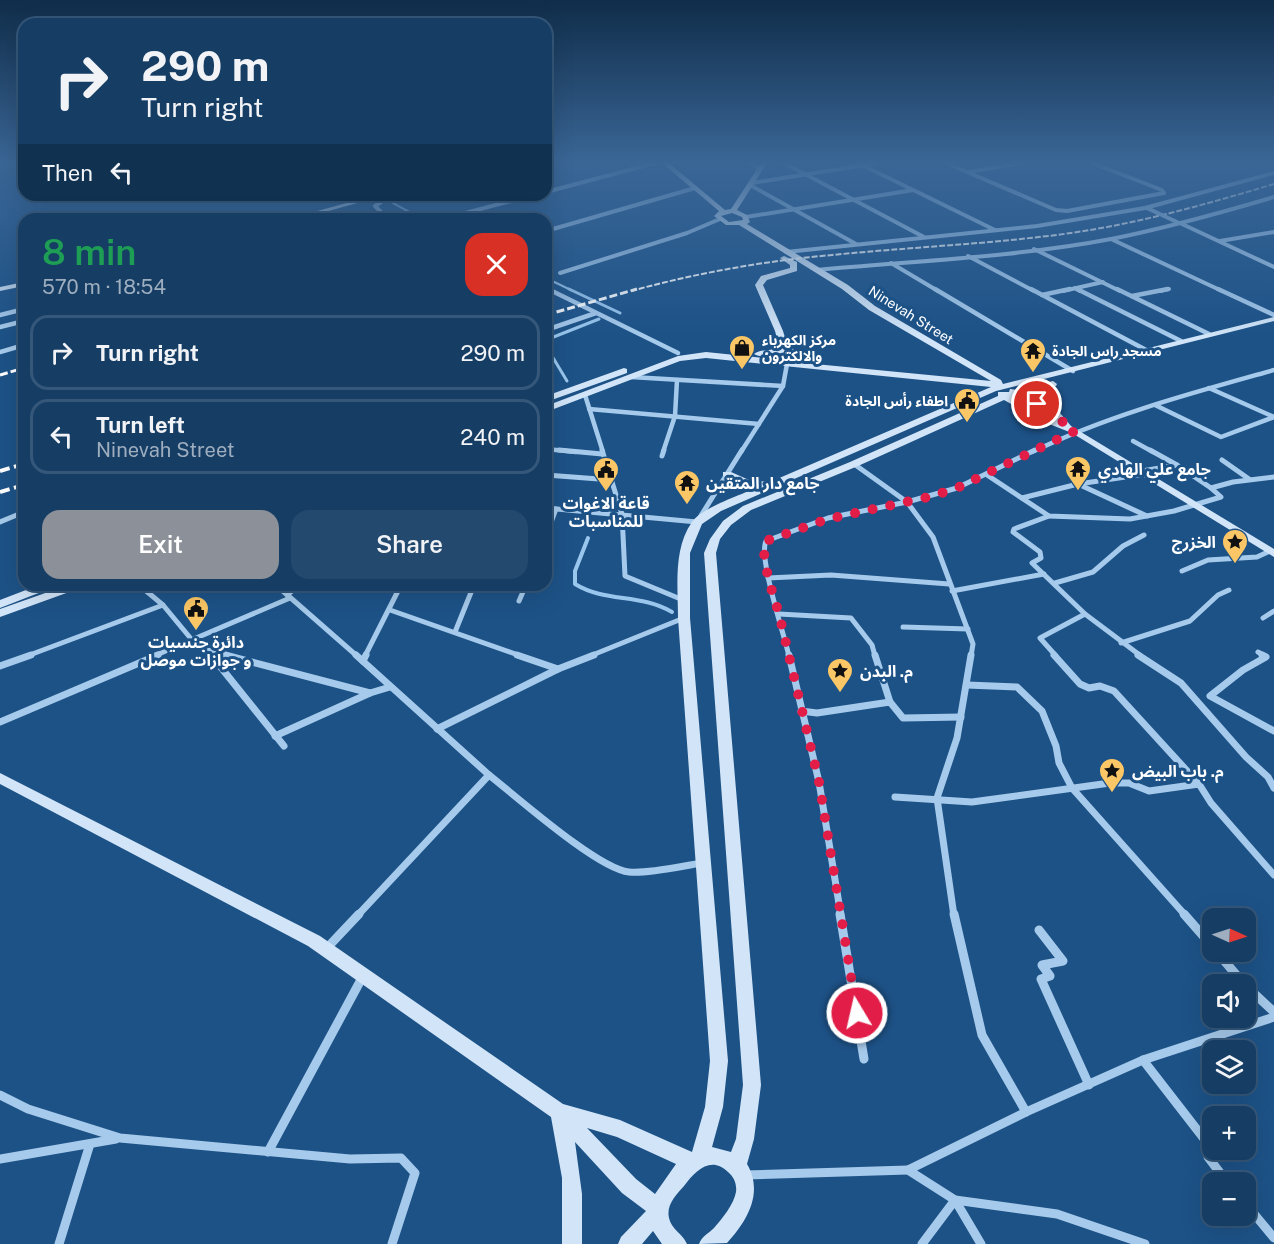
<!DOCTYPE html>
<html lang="en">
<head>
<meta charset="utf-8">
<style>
	body { margin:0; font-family:"Public Sans","Noto Sans Arabic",sans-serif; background:#23496e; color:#f1f3f6; height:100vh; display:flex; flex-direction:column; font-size:22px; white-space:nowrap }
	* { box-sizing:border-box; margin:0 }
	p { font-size:20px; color:#9eaebf }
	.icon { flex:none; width:33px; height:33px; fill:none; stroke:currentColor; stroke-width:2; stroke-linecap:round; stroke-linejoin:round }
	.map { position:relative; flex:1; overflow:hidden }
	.sheet { position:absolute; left:18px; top:213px; width:534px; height:378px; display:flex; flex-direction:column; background:#163e65; border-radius:18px; box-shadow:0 6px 24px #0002,0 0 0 2px #355779 }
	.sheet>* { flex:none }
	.top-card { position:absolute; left:18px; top:18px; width:534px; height:183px; border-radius:18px; box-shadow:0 6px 24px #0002,0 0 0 2px #355779; background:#163e65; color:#f1f3f6; overflow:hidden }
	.needle { width:39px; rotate:93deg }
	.buttons { position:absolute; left:1202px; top:908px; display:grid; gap:12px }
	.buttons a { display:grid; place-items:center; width:54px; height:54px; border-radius:12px; background:#163e65; box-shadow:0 6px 24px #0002,0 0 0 2px #355779; font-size:30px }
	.pin { position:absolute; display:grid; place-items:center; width:51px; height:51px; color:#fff; margin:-26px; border:3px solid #fff; border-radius:50%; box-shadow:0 2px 6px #0007 }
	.me { position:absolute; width:66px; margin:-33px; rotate:351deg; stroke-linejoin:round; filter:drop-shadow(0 0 4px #0008) }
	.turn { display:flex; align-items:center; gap:21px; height:126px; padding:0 24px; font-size:27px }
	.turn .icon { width:78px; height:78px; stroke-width:2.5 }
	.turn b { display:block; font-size:42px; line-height:51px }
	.then { display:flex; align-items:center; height:57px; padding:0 24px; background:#0003; gap:12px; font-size:22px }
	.round { display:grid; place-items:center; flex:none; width:63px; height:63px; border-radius:18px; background:#23496e }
	.summary { display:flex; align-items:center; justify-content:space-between; height:102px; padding:0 24px }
	h1 { font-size:36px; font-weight:600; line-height:45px; color:#1e9e55 }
	.primary-button { display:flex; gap:12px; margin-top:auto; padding:12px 24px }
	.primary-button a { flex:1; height:69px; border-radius:18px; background:#8c9099; color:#fff; font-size:24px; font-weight:600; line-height:69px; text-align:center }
	.primary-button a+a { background:#23496e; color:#f1f3f6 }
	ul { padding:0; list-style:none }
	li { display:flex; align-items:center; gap:18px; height:75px; margin:0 12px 9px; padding:0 12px; border:3px solid #355779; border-radius:18px }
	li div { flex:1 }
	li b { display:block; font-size:22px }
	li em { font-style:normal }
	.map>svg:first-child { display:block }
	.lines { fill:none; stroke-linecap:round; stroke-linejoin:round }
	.stream-far2 { stroke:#99c6ed; stroke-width:2 }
	.stream-far1 { stroke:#99c6ed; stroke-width:3 }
	.stream { stroke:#99c6ed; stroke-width:4 }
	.street-far4 { stroke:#a6caeb; stroke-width:4 }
	.street-far3 { stroke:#a6caeb; stroke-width:4.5 }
	.street-far2 { stroke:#a6caeb; stroke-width:5 }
	.street-far1 { stroke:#a6caeb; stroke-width:7 }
	.street { stroke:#a6caeb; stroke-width:9 }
	.secondary { fill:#d2e5f8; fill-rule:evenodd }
	.rail-far2 { stroke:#fff; stroke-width:2; stroke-dasharray:6 2; stroke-linecap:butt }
	.rail-far1 { stroke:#fff; stroke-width:3; stroke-dasharray:8 3; stroke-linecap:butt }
	.rail { stroke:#fff; stroke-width:4; stroke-dasharray:10 4.5; stroke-linecap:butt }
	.street-bridge { stroke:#a6caeb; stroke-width:4 }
	.route { stroke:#e11d48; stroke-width:10; stroke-dasharray:0 18 }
	.labels { text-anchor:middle; stroke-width:6; stroke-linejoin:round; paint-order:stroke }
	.far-street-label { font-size:14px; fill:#fff; stroke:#1d5287 }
	.far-poi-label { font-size:14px; font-weight:bold; fill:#fff; stroke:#1d5287; text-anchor:start }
	.poi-label { font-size:16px; font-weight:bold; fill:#fff; stroke:#1d5287; text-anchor:start }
</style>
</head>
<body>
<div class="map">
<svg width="1274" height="1244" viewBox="0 0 1274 1244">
	<rect width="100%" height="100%" fill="#1d5287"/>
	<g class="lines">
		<g class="stream-far2">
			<polyline points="391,199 393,203 422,219"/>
			<polyline points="546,278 573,291"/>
		</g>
		<g class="stream-far1">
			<polyline points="569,289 620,313"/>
			<polyline points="546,340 599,319"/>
			<polyline points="546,346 567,381"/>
		</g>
		<path class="stream" d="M588 538 575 571V584C606 603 639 593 672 612"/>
		<g class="street-far4">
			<polyline points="751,163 760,169"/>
			<polyline points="784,163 924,237"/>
			<polyline points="858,163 995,230"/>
			<polyline points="946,163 1056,210 1067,211 1164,193 1162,190 1092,163"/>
			<polyline points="968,172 1021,163"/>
			<polyline points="752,183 877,163"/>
			<polyline points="750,185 856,244"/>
			<polyline points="546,192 655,163"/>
			<polyline points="450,217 534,195"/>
			<polyline points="746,217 913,190"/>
			<polyline points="378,219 381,212 375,206 384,200 381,196"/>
			<polyline points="1182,224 1274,267"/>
			<polyline points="546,231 695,188"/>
			<polyline points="1111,239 1222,291"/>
			<polyline points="1220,241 1274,232"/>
			<polyline points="1034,249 1120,291"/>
			<polyline points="786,252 1037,226 1145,208 1274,173"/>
			<polyline points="968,256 1034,291"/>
			<polyline points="891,263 938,291"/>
			<path d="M817 270C913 261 1017 257 1111 239 1166 228 1220 213 1274 197"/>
			<polyline points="560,273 687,233 720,219"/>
			<polyline points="546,288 551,291"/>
			<polyline points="1075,288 1080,291"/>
			<polyline points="1063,291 1103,282"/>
			<polyline points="1160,291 1169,289"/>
		</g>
		<g class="street-far3">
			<polyline points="548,289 678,353"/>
			<polyline points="935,289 1073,371"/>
			<polyline points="1031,289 1148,351"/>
			<polyline points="1077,289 1181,341"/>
			<polyline points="1117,289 1209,334"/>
			<polyline points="1218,289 1274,315"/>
			<polyline points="1042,295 1070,289"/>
			<polyline points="1132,296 1168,289"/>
			<polyline points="0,315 24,309"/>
			<polyline points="0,327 24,321"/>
			<polyline points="546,330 596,313"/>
			<polyline points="0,352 24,345"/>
			<polyline points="631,377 783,386"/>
			<polyline points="1209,388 1274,417"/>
			<polyline points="585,395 603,452"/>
			<polyline points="1155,405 1221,437 1274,417"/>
			<polyline points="589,409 759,424"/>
			<polyline points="1133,441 1153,452"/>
			<polyline points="546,449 576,452"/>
			<polyline points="663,452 675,416 677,380"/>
			<polyline points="741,452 783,386 787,364"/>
			<path d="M1032 452C1109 415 1192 393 1274 370"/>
		</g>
		<g class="street-far2">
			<polyline points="559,450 602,454"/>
			<polyline points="602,450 622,514 625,576 683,600"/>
			<polyline points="1150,450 1177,465"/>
			<polyline points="662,456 664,450"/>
			<polyline points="1222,460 1249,479"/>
			<polyline points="854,464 907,502 933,537 973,644 971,656"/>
			<polyline points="1142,471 1177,465 1211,488"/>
			<polyline points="1146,474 1078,484 1147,516"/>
			<polyline points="546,475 612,480"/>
			<polyline points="987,475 1049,516 1130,519 1174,511 1221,497 1211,488 1233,482 1274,477"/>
			<polyline points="1022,498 1078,484"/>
			<polyline points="546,508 697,522 742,450"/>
			<polyline points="1049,516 1014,529 1013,532 1040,552 1041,558 1032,563 1085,614 1040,638 1056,656"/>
			<polyline points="0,522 24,512"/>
			<polyline points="546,536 556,509"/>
			<polyline points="1182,571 1208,560 1257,557 1270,551"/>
			<polyline points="768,578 831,575 949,584"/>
			<polyline points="1055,583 1093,572 1123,546 1144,535"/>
			<polyline points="139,585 163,605 192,640 212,656"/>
			<polyline points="276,585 357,656"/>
			<polyline points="952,591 1044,574"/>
			<polyline points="287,595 299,585"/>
			<polyline points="519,601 526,585"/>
			<polyline points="390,610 521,656"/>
			<polyline points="779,614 851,618 872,645 875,656"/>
			<polyline points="1085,614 1141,656"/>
			<polyline points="1263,618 1274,611"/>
			<polyline points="903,627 968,629"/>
			<polyline points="455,632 474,585"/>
			<polyline points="1121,643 1190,621 1218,595 1229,590"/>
			<polyline points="208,650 231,656"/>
			<polyline points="1258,652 1265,656"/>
			<polyline points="27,656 163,605"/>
			<polyline points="154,656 290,598"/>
			<polyline points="365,656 401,585"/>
			<polyline points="590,656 684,618"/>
			<path d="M789 656C784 634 758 557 766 541L828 518 907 502 957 488 1035 450"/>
		</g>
		<g class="street-far1">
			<polyline points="211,655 284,746"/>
			<polyline points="225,655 370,693"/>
			<polyline points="356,655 489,775 357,916"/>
			<polyline points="517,655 558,669"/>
			<polyline points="789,655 819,782 841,916"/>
			<polyline points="875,655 890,702"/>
			<polyline points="1138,655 1181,683 1246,757 1268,777 1274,788"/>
			<polyline points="1262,655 1266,657 1243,670 1210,696 1274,731"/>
			<polyline points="363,661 366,655"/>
			<polyline points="0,666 31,655"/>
			<polyline points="967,685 1017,687 1042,711 1056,746 1059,763 1072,788 1186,916"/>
			<polyline points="801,711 817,713 890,702 903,718 961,717"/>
			<polyline points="0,722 158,655"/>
			<polyline points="437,729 558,669 594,655"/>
			<polyline points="275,736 370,693 390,687"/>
			<path d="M489 775C517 797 598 869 629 872 648 874 682 866 702 863"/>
			<polyline points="1199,784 1211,803 1274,875"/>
			<polyline points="895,797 972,802 1110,783 1129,783 1149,791 1199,784 1114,691 1100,686 1089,688 1080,684 1054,655"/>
			<polyline points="954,916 937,798 957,738 971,655"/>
		</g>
		<g class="street">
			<polyline points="840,914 864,1059"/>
			<polyline points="954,914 982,1035 1026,1112"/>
			<polyline points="1184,914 1212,946"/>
			<polyline points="1039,930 1063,961 1042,965 1050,976 1041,979 1089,1085"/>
			<polyline points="326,949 359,914"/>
			<polyline points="1216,951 1244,984"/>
			<polyline points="1245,985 1274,1012"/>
			<polyline points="1143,1060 1212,1149"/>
			<polyline points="0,1095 28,1109 120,1138 350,1159 401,1158 415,1173 392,1244"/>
			<polyline points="1212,1149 1216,1153 1208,1157 1227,1182"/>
			<polyline points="268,1152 363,976"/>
			<polyline points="0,1159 116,1139"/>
			<polyline points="744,1175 908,1170"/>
			<polyline points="1245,1203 1274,1238"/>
			<polyline points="59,1244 90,1144"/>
			<polyline points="922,1244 955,1200 981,1244"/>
			<polyline points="1145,1244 1057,1214 955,1200 908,1170 1026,1112 1143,1060 1274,1017"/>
		</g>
		<g class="secondary">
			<path d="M662 163H669L725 210 731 209 761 163H767L737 210 747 215 750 222 747 224 848 285 875 306 1001 380 1003 384 1274 317V321L996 391 721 511 702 524 690 553V618L728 1061 723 1107 712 1147 731 1152 736 1139 743 1085 704 553 710 539 723 521 743 506 850 462 998 396V392H1009L1010 389 1018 390 1053 381 1057 384 1056 386 1025 394 1060 413 1071 426 1274 549V557L1072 433 1044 422 1004 400 858 466 751 510 731 525 720 539 716 553 761 1085 754 1139 747 1164C764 1193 747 1221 727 1243L699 1244C702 1236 708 1234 714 1228 722 1219 734 1204 736 1192 737 1184 734 1177 728 1172 711 1155 695 1171 684 1186 676 1195 666 1205 669 1218 671 1229 683 1234 687 1244H662L653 1231 642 1244H618L621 1237 646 1211 622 1193 575 1142 582 1194V1244H562V1178L551 1117 308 946 0 784V773L320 936 563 1104 620 1120 692 1152 705 1107 710 1061 678 618C678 586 673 549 692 522 701 508 743 494 759 487L743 485 723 476V472H731L749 480 770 482 991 387 706 358 680 361 546 412V406L678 356 706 352 802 362 789 354 785 357 780 353C774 357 760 358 754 354 761 348 770 353 779 346L775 331 755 285 761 276 790 268V265L780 258 784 256 797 262V271L767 280 763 285 783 331 787 344 801 355 814 361 815 364 991 381 869 310 842 289 739 225H726L714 216 719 211ZM732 213 742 217 743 220 729 222 721 216ZM1016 396 1054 417 1056 420 1013 397ZM587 1128 617 1137 676 1164 655 1194 636 1179Z"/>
			<polygon points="376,195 387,195 299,219 288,219"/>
			<polygon points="24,282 24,286 0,291 0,287"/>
			<polygon points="624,368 627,369 627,373 546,402 546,396"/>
			<polygon points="39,585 56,585 54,587 0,608 0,600"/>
			<polygon points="68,585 85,585 83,587 0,617 0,609"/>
		</g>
		<path class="rail-far2" d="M631 291C697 273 764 261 832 255 911 247 992 244 1071 233 1140 223 1207 204 1274 184"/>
		<g class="rail-far1">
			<polyline points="546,315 637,289"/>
			<polyline points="0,375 24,368"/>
		</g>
		<g class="rail">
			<polyline points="0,471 24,464"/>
			<polyline points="0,492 24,485"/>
		</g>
		<polyline class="street-bridge" points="1147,208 1179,223"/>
	</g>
	<linearGradient id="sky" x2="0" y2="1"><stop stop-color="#102d4a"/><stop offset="0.48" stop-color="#3a6696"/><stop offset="1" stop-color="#3a6696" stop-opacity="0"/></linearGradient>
	<rect width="1274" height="337" fill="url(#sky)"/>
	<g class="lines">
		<polyline class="route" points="857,1013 819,782 779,614 768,578 763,547 766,541 828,519 929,497 957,488 1075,431 1066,426 1057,415 1037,404"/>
	</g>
	<defs>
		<symbol id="shop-pin" viewBox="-11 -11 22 30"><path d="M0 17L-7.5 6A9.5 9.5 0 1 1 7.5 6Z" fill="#fbc665" stroke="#1d5287"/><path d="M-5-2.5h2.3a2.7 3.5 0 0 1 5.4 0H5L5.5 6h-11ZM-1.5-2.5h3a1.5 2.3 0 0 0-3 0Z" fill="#111"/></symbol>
		<symbol id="temple-pin" viewBox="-11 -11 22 30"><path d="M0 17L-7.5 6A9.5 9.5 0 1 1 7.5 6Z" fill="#fbc665" stroke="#1d5287"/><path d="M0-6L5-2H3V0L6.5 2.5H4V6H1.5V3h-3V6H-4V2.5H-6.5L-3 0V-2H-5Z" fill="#111"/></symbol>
		<symbol id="civic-pin" viewBox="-11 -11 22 30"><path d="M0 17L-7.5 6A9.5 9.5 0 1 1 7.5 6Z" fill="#fbc665" stroke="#1d5287"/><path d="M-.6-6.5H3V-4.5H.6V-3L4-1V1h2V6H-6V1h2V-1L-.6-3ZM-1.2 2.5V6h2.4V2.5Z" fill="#111"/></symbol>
		<symbol id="sight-pin" viewBox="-11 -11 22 30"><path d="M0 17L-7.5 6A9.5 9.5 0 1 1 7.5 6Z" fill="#fbc665" stroke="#1d5287"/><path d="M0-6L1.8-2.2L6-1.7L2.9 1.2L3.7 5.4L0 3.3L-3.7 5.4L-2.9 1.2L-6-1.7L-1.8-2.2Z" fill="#111"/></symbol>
	</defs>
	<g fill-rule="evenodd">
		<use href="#shop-pin" x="727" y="333" width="30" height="40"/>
		<use href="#temple-pin" x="1018" y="336" width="30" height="40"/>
		<use href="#civic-pin" x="952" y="386" width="30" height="40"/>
		<use href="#temple-pin" x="1063" y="454" width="30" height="40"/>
		<use href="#civic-pin" x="591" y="455" width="30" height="40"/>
		<use href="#temple-pin" x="672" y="468" width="30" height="40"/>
		<use href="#sight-pin" x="1220" y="527" width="30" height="40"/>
		<use href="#civic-pin" x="181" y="594" width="30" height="40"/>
		<use href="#sight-pin" x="825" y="656" width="30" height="40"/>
		<use href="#sight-pin" x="1097" y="756" width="30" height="40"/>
	</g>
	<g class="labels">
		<g class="far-street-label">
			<text transform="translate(911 315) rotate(32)" y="5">Ninevah Street</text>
		</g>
		<g class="far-poi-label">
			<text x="762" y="345">مركز الكهرباء<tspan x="762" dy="16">والالكترون</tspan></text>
			<text x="1052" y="356">مسجد راس الجادة</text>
			<text x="948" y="406" text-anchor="end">اطفاء رأس الجادة</text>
		</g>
		<g class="poi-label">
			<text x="1098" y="475">جامع علي الهادي</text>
			<text x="706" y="489">جامع دار المتقين</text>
			<text x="606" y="509" text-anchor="middle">قاعة الاغوات<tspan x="606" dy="18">للمناسبات</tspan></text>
			<text x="1216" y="548" text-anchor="end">الخزرج</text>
			<text x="196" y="648" text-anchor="middle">دائرة جنسيات<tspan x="196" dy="18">و جوازات موصل</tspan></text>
			<text x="860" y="677">م. البدن</text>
			<text x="1132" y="777">م. باب البيض</text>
		</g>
	</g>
</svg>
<div class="buttons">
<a><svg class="needle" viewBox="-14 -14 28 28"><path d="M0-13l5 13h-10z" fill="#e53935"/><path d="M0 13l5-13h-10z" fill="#9eaebf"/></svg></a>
<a><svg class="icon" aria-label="sound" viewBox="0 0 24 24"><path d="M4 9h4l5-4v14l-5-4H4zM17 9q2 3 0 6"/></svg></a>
<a><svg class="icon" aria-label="layers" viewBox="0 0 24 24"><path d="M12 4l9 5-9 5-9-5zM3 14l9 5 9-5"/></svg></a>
<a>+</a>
<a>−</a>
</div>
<div class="pin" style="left:1037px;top:404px;background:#d93025"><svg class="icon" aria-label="arrive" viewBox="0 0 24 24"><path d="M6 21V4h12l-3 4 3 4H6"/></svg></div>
<svg class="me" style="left:857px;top:1013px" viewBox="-20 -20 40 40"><circle r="17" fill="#e11d48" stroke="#fff" stroke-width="3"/><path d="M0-11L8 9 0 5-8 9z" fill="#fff"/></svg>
<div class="top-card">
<div class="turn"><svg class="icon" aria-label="right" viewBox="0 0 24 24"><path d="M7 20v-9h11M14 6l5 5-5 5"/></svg><div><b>290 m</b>Turn right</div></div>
<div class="then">Then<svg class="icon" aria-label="left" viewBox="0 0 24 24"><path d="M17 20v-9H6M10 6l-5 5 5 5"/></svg></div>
</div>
<section class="sheet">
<div class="summary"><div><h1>8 min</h1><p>570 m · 18:54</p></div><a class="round" style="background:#d93025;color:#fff"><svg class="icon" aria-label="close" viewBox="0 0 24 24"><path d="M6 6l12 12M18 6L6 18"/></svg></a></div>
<ul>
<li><svg class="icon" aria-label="right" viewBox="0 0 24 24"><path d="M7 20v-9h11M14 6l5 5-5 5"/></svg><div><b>Turn right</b></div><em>290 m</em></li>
<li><svg class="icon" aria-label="left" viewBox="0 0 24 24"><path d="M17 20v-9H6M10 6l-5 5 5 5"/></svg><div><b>Turn left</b><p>Ninevah Street</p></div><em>240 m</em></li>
</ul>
<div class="primary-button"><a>Exit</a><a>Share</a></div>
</section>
</div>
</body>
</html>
